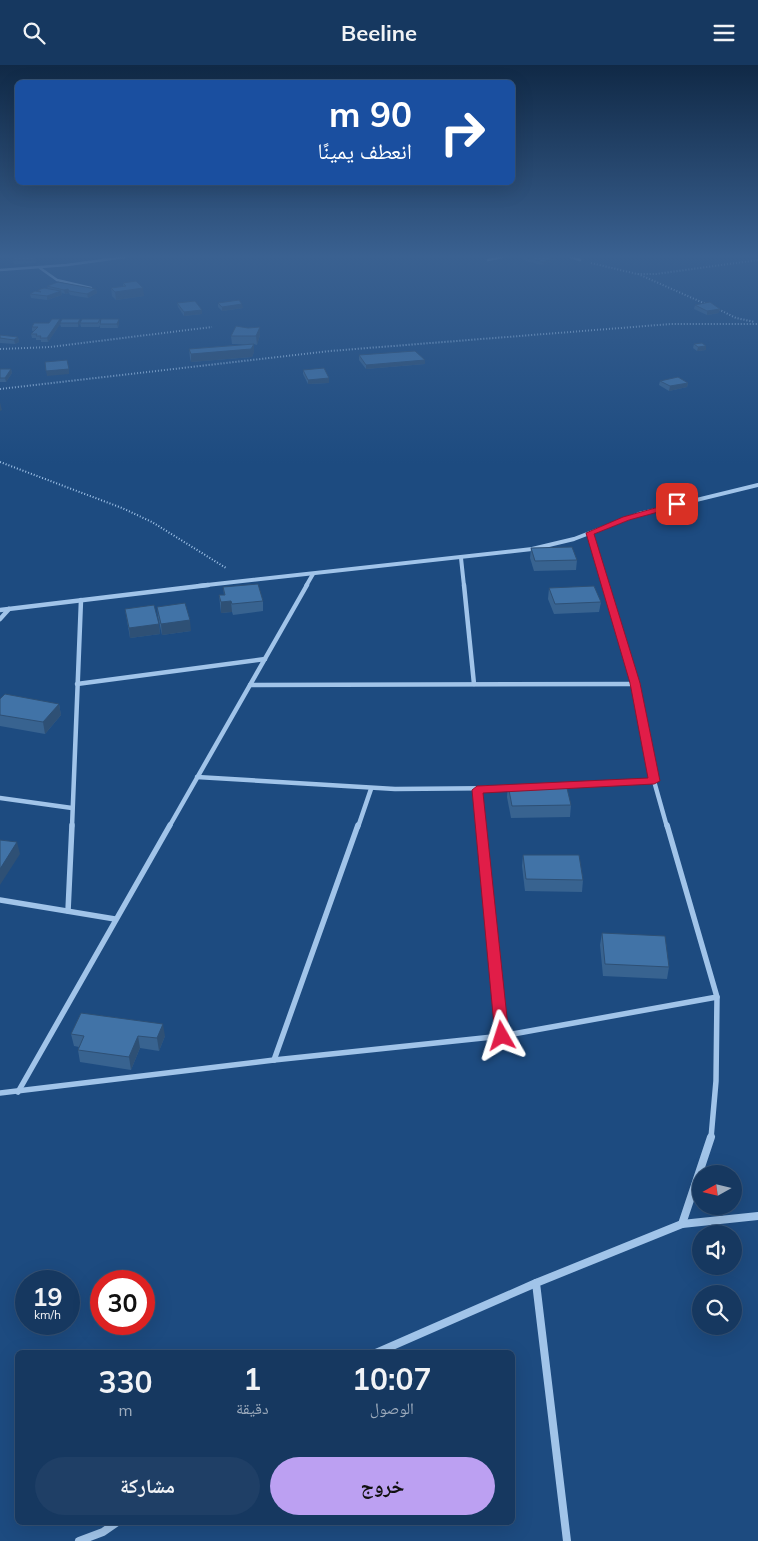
<!DOCTYPE html>
<html lang="ar">
<head>
<meta charset="utf-8">
<style>
	body { margin:0; font-family:Mulish,"Noto Naskh Arabic",sans-serif; background:#1f3f66; color:#f1f3f6; direction:rtl; height:100vh; display:flex; flex-direction:column; font-size:19px; white-space:nowrap }
	* { box-sizing:border-box; margin:0 }
	p { font-size:16px; color:#9eacbd }
	.icon { flex:none; width:28px; height:28px; fill:none; stroke:currentColor; stroke-width:2; stroke-linecap:round; stroke-linejoin:round }
	.map { position:relative; flex:1; overflow:hidden; direction:ltr }
	.side { position:absolute; left:15px; top:1285px; width:500px; height:175px; display:flex; flex-direction:column; background:#163860; border-radius:8px; box-shadow:0 5px 20px #0002,0 0 0 1px #355275; direction:rtl }
	.side>* { flex:none }
	.top-card { position:absolute; left:15px; top:15px; width:500px; height:105px; border-radius:8px; box-shadow:0 5px 20px #0002,0 0 0 1px #355275; direction:rtl; background:#1a4fa0; color:#fff; overflow:hidden }
	.needle { width:32px; rotate:262deg }
	.controls { position:absolute; left:692px; top:1100px; display:grid; gap:10px }
	.controls a { display:grid; place-items:center; width:50px; height:50px; border-radius:50%; background:#163860; box-shadow:0 5px 20px #0002,0 0 0 1px #355275; font-size:25px }
	.speed { position:absolute; left:15px; top:1205px; display:flex; gap:10px; font-size:25px; font-weight:700; text-align:center }
	.speed>* { display:grid; place-content:center; width:65px; height:65px; border-radius:50%; background:#163860; box-shadow:0 5px 20px #0002,0 0 0 1px #355275; line-height:1 }
	.speed small { font-size:12px; font-weight:400 }
	.speed .limit { border:8px solid #d22; background:#fff; color:#111 }
	.pin { position:absolute; display:grid; place-items:center; width:42px; height:42px; color:#fff; margin:-21px; border-radius:10px; box-shadow:0 2px 8px #0006 }
	.me { position:absolute; width:55px; margin:-28px; rotate:354deg; stroke-linejoin:round; filter:drop-shadow(0 0 4px #0008) }
	.turn { display:flex; align-items:center; gap:18px; height:105px; padding:0 20px; font-size:22px }
	.turn .icon { width:65px; height:65px; stroke-width:2.5 }
	.turn b { display:block; font-size:35px; line-height:42px }
	.eta { display:flex; justify-content:space-evenly; align-items:center; height:85px; text-align:center }
	.eta b { font-size:30px; font-weight:700; line-height:35px }
	.button { display:flex; gap:10px; margin-top:auto; padding:10px 20px }
	.button a { flex:1; height:58px; border-radius:30px; background:#bca0f2; color:#111; font-size:20px; font-weight:700; line-height:58px; text-align:center }
	.button a+a { background:#1f3f66; color:#f1f3f6 }
	header { display:flex; justify-content:space-between; align-items:center; height:65px; padding:0 20px; background:#163860; font-size:22px; font-weight:700 }
	.map>svg:first-child { display:block }
	.lines { fill:none; stroke-linecap:round; stroke-linejoin:round }
	.path { stroke:#a1c4e9; stroke-width:2; stroke-dasharray:1 2; stroke-linecap:butt }
	.minor-far4 { stroke:#a1c4e9; stroke-width:2.5 }
	.minor-far3 { stroke:#a1c4e9; stroke-width:4 }
	.minor-far2 { stroke:#a1c4e9; stroke-width:4.5 }
	.minor-far1 { stroke:#a1c4e9; stroke-width:5.5 }
	.minor { stroke:#a1c4e9; stroke-width:8 }
	.wall { fill:#386390 }
	.shaded-wall { fill:#2e5075 }
	.building { fill:#4173a7; stroke:#2e5075 }
	.route { fill:#e11d48; stroke:#92132f }
</style>
</head>
<body>
<header><svg class="icon" aria-label="menu" viewBox="0 0 24 24"><path d="M4 6h16M4 12h16M4 18h16"/></svg>Beeline<svg class="icon" aria-label="search" viewBox="0 0 24 24"><circle cx="10" cy="10" r="6"/><path d="M15 15l6 6"/></svg></header>
<div class="map">
<svg width="758" height="1476" viewBox="0 0 758 1476">
	<rect width="100%" height="100%" fill="#1d4b80"/>
	<g class="lines">
		<g class="path">
			<polyline points="591,198 637,209 656,209 758,195"/>
			<polyline points="638,209 708,240"/>
			<polyline points="716,243 736,253 755,257"/>
			<polyline points="0,284 50,282 212,262"/>
			<polyline points="0,324 330,286 671,259 758,259"/>
			<polyline points="0,397 122,443 152,457 226,503"/>
		</g>
		<g class="minor-far4">
			<polyline points="571,192 580,195"/>
			<polyline points="488,195 502,192"/>
			<polyline points="40,203 57,215 91,223"/>
			<polyline points="0,205 67,200 125,192"/>
		</g>
		<g class="minor-far3">
			<polyline points="590,468 606,521"/>
			<polyline points="461,493 464,521"/>
			<polyline points="198,521 532,484 574,474 639,449 758,420"/>
			<polyline points="306,521 313,509"/>
		</g>
		<g class="minor-far2">
			<polyline points="464,520 474,619"/>
			<polyline points="605,520 635,619 654,716 667,762"/>
			<polyline points="0,545 208,520"/>
			<polyline points="0,554 9,544"/>
			<polyline points="77,619 265,594"/>
			<polyline points="250,620 635,619"/>
			<polyline points="197,712 395,724 514,723"/>
			<polyline points="560,721 654,716"/>
			<polyline points="477,725 481,762"/>
			<polyline points="0,733 72,743"/>
			<polyline points="72,762 81,535"/>
			<polyline points="169,762 307,520"/>
			<polyline points="358,762 371,724"/>
		</g>
		<g class="minor-far1">
			<polyline points="481,760 502,971"/>
			<polyline points="667,760 717,932 716,1016 711,1073"/>
			<polyline points="0,835 115,854"/>
			<polyline points="68,846 72,760"/>
			<polyline points="274,995 358,760"/>
			<polyline points="18,1027 170,760"/>
			<polyline points="0,1028 274,995 502,971 717,932"/>
		</g>
		<g class="minor">
			<polyline points="682,1159 758,1151"/>
			<polyline points="376,1288 536,1218"/>
			<polyline points="79,1476 103,1467 116,1458"/>
			<polyline points="567,1476 536,1218 682,1159 711,1072"/>
		</g>
	</g>
	<g class="wall">
		<polygon points="38,192 35,198 14,199 13,195"/>
		<polygon points="524,192 561,192 552,195 551,197 542,200 523,195"/>
		<polygon points="123,218 144,231 116,235 112,231 111,223 123,221"/>
		<polygon points="47,221 96,224 97,228 88,233 70,230 69,228 65,229 62,228 62,230 47,235 31,233 30,229 38,227 38,225 48,223"/>
		<polygon points="177,238 202,249 184,251 178,242"/>
		<polygon points="218,238 243,243 222,246 218,242"/>
		<polygon points="695,240 719,248 707,250 694,244"/>
		<polygon points="100,254 100,257 119,254 119,258 118,263 100,263 100,260 99,262 81,262 80,258 78,262 61,262 60,259 48,277 41,277 41,275 36,275 36,273 32,273 31,269 34,266 32,266 32,262 49,258 80,258"/>
		<polygon points="260,262 260,270 257,280 254,279 254,287 252,292 191,297 190,293 189,284 249,279 232,279 231,271 248,263"/>
		<polygon points="0,270 18,272 19,277 15,279 0,278"/>
		<polygon points="694,279 706,285 697,286 693,283"/>
		<polygon points="359,290 425,299 366,304 359,295"/>
		<polygon points="0,304 11,304 12,308 6,317 0,317"/>
		<polygon points="303,305 329,313 329,318 308,319 303,309"/>
		<polygon points="660,316 688,318 687,322 669,326 659,320"/>
		<polygon points="531,483 577,495 576,505 534,506 530,493"/>
		<polygon points="223,522 263,536 263,546 233,550 232,547 221,548 219,530 224,530"/>
		<polygon points="549,523 601,537 599,547 554,549 548,534"/>
		<polygon points="157,542 191,566 162,570 158,552"/>
		<polygon points="125,544 159,559 160,569 130,573"/>
		<polygon points="0,634 59,639 61,650 45,669 0,661"/>
		<polygon points="508,720 571,740 570,752 511,753 507,732"/>
		<polygon points="523,790 583,815 582,827 525,826 522,801"/>
		<polygon points="602,868 669,902 667,914 603,911 600,880"/>
		<polygon points="71,969 165,971 159,986 140,983 131,1005 80,997 78,985 79,982 74,981"/>
	</g>
	<g class="shaded-wall">
		<polygon points="36,192 38,192 35,198 35,195"/>
		<polygon points="550,192 561,192 552,195 551,197 542,200 543,197 550,194"/>
		<polygon points="143,223 144,231 116,235 115,227"/>
		<polygon points="68,224 69,228 65,229 64,225"/>
		<polygon points="96,224 97,228 88,233 87,229"/>
		<polygon points="61,226 62,230 47,235 47,231"/>
		<polygon points="242,239 243,243 222,246 222,242"/>
		<polygon points="720,244 719,248 707,250 707,246"/>
		<polygon points="202,245 202,249 184,251 184,247"/>
		<polygon points="60,254 61,258 48,277 47,273"/>
		<polygon points="80,254 80,258 78,262 78,258"/>
		<polygon points="119,254 119,258 118,263 117,259"/>
		<polygon points="260,262 260,270 257,280 256,271"/>
		<polygon points="18,272 19,277 15,279 14,275"/>
		<polygon points="254,279 254,287 252,292 191,297 191,289"/>
		<polygon points="706,281 706,285 697,286 698,282"/>
		<polygon points="425,295 425,299 366,304 366,300"/>
		<polygon points="11,304 12,308 6,317 5,313"/>
		<polygon points="69,304 69,309 47,311 46,306"/>
		<polygon points="329,313 329,318 308,319 308,315"/>
		<polygon points="688,318 687,322 669,326 670,321"/>
		<polygon points="0,337 2,345 0,346"/>
		<polygon points="231,536 232,547 221,548 221,537"/>
		<polygon points="190,555 191,566 162,570 161,559"/>
		<polygon points="159,559 160,569 130,573 129,563"/>
		<polygon points="59,639 61,650 45,669 43,657"/>
		<polygon points="17,777 20,789 0,820 0,804"/>
		<polygon points="163,959 165,971 159,986 157,973"/>
		<polygon points="138,971 140,983 131,1005 129,992"/>
	</g>
	<g class="building">
		<polygon points="14,192 36,192 35,195 13,195"/>
		<polygon points="526,192 545,192 552,194 543,197"/>
		<polygon points="136,216 143,223 115,227 111,223 126,221 123,218"/>
		<polygon points="58,217 96,224 87,229 69,226 68,224 64,225 47,221"/>
		<polygon points="44,223 61,226 47,231 30,229 35,226 41,227 38,225"/>
		<polygon points="239,235 242,239 222,242 218,238"/>
		<polygon points="195,236 202,245 184,247 177,238"/>
		<polygon points="710,237 720,244 707,246 695,240"/>
		<polygon points="52,254 60,254 47,273 40,273 41,271 36,271 37,269 31,269 38,262 32,262 34,258 49,258"/>
		<polygon points="62,254 80,254 78,258 60,258"/>
		<polygon points="82,254 100,254 98,258 80,258"/>
		<polygon points="101,254 119,254 117,259 100,259"/>
		<polygon points="236,261 248,263 260,262 256,271 231,271"/>
		<polygon points="0,270 18,272 14,275 0,273"/>
		<polygon points="702,278 706,281 698,282 694,279"/>
		<polygon points="254,279 251,284 191,289 189,284"/>
		<polygon points="415,286 425,295 366,300 359,290"/>
		<polygon points="67,295 69,304 46,306 45,297"/>
		<polygon points="324,303 329,313 308,315 303,305"/>
		<polygon points="0,304 11,304 5,313 0,313"/>
		<polygon points="678,312 688,318 670,321 660,316"/>
		<polygon points="572,482 577,495 535,496 531,483"/>
		<polygon points="258,519 263,536 232,539 231,536 221,537 219,530 225,530 223,522"/>
		<polygon points="594,521 601,537 555,539 549,523"/>
		<polygon points="185,538 190,555 161,559 157,542"/>
		<polygon points="154,540 159,559 129,563 125,544"/>
		<polygon points="5,629 59,639 43,657 0,650 0,634"/>
		<polygon points="566,719 571,740 512,741 508,720"/>
		<polygon points="0,775 17,777 0,804"/>
		<polygon points="523,790 579,790 583,815 526,814"/>
		<polygon points="602,868 665,871 669,902 605,899"/>
		<polygon points="81,948 163,959 157,973 138,971 129,992 78,985 84,971 71,969"/>
	</g>
	<linearGradient id="sky" x2="0" y2="1"><stop stop-color="#102946"/><stop offset="0.48" stop-color="#3a6191"/><stop offset="1" stop-color="#3a6191" stop-opacity="0"/></linearGradient>
	<rect width="758" height="399" fill="url(#sky)"/>
	<polygon class="route" points="677,437 681,439 680,441 629,455 594,469 640,618 660,716 654,719 483,728 509,971 507,975 502,976 497,975 495,971 472,725 477,721 648,713 630,618 586,468 623,452"/>
</svg>
<div class="controls">
<a><svg class="needle" viewBox="-14 -14 28 28"><path d="M0-13l5 13h-10z" fill="#e53935"/><path d="M0 13l5-13h-10z" fill="#9eacbd"/></svg></a>
<a><svg class="icon" aria-label="sound" viewBox="0 0 24 24"><path d="M4 9h4l5-4v14l-5-4H4zM17 9q2 3 0 6"/></svg></a>
<a><svg class="icon" aria-label="search" viewBox="0 0 24 24"><circle cx="10" cy="10" r="6"/><path d="M15 15l6 6"/></svg></a>
</div>
<div class="speed"><div>19<small>km/h</small></div><div class="limit">30</div></div>
<div class="pin" style="left:677px;top:439px;background:#d93025"><svg class="icon" aria-label="arrive" viewBox="0 0 24 24"><path d="M6 21V4h12l-3 4 3 4H6"/></svg></div>
<svg class="me" style="left:502px;top:971px" viewBox="-20 -20 40 40"><path d="M0-17L14 15 0 8-14 15z" fill="#e11d48" stroke="#fff" stroke-width="4"/></svg>
<div class="top-card">
<div class="turn"><svg class="icon" aria-label="right" viewBox="0 0 24 24"><path d="M7 20v-9h11M14 6l5 5-5 5"/></svg><div><b>90 m</b>انعطف يمينًا</div></div>
</div>
<section class="side">
<div class="eta">
<div><b>10:07</b><p>الوصول</p></div>
<div><b>1</b><p>دقيقة</p></div>
<div><b>330</b><p>m</p></div>
</div>
<div class="button"><a>خروج</a><a>مشاركة</a></div>
</section>
</div>
</body>
</html>
